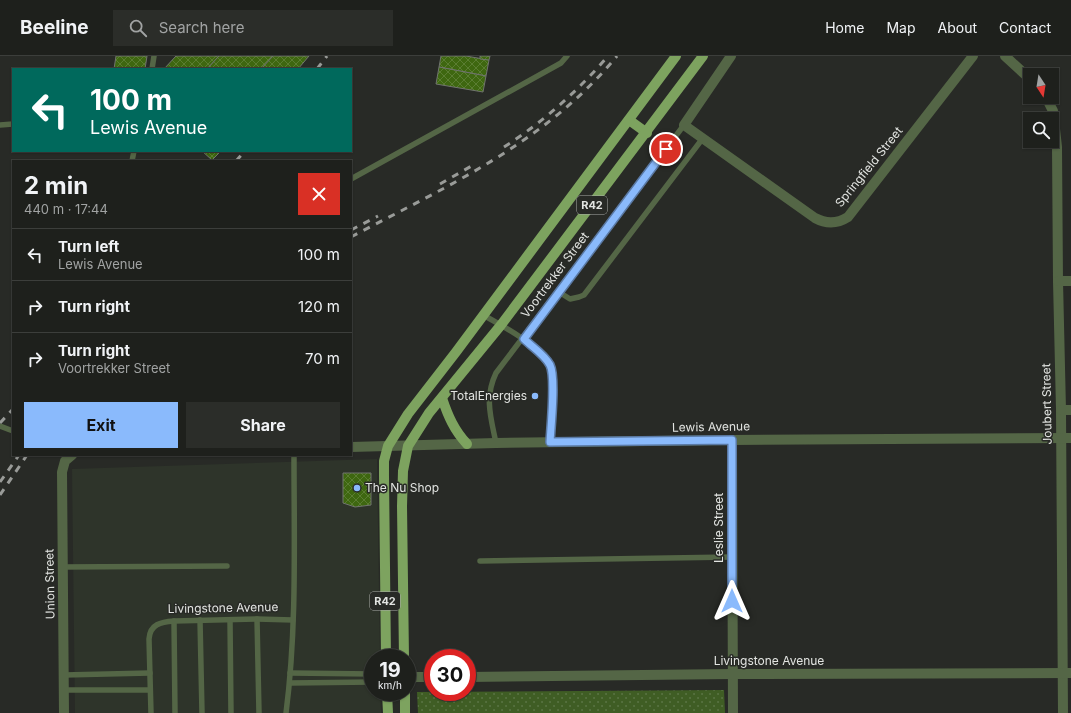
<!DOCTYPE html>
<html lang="en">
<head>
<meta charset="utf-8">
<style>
	body { margin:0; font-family:Inter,sans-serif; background:#2b2d29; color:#f1f3f6; height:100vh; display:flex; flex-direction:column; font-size:15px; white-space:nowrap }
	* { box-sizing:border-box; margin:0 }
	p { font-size:13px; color:#a1a3a3 }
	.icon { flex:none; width:22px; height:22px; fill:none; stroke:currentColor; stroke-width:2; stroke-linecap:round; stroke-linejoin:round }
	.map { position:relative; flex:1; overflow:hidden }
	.details { position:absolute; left:12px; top:104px; width:340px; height:296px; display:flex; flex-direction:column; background:#1e201c; border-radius:0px; box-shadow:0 1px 3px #0004,0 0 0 1px #3c3e3b }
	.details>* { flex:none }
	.banner { position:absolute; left:12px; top:12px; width:340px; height:84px; border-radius:0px; box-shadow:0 1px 3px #0004,0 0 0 1px #3c3e3b; background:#00695c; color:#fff; overflow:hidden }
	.needle { width:26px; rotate:168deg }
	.controls { position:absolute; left:1023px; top:12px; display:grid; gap:8px }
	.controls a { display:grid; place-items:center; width:36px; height:36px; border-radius:0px; background:#1e201c; box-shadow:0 1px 3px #0004,0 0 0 1px #3c3e3b; font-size:20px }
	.speed { position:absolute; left:364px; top:593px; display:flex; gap:8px; font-size:20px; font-weight:700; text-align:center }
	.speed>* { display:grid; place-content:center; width:52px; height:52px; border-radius:50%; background:#1e201c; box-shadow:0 1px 3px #0004,0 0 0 1px #3c3e3b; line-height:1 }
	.speed small { font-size:10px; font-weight:400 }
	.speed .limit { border:6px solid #d22; background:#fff; color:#111 }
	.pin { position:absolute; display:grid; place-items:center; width:34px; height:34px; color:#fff; margin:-17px; border:2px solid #fff; border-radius:50%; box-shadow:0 1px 4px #0007 }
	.me { position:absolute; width:44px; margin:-22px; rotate:0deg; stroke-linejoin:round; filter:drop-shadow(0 0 3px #0008) }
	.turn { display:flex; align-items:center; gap:14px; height:84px; padding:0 12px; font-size:18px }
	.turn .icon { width:52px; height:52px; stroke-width:2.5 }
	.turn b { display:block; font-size:28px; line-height:34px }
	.round { display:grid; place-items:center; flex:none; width:42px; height:42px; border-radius:0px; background:#2b2d29 }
	.head { display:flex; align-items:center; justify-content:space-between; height:68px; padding:0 12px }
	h1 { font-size:24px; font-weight:700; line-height:30px }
	.primary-button { display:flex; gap:8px; margin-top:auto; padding:8px 12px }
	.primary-button a { flex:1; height:46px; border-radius:0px; background:#8abafc; color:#111; font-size:16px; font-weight:700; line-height:46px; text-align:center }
	.primary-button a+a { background:#2b2d29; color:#f1f3f6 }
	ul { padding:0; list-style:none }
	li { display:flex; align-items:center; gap:12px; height:52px; padding:0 12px; border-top:1px solid #3c3e3b }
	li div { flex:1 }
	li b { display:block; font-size:15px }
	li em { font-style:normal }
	header { display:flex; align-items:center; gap:24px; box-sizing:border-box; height:56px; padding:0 20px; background:#1e201c; border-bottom:1px solid #3c3e3b }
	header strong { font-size:19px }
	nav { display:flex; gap:22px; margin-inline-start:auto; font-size:14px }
	.search { width:280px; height:36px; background:#2b2d29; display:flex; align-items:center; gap:10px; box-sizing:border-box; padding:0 14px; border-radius:0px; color:#a1a3a3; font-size:15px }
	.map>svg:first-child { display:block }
	.built { fill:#2e342a }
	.grass { fill:url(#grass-dots) }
	.building { fill:url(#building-cross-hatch); stroke:#70746e }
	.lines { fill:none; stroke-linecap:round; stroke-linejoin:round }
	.lane { stroke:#546646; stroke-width:5.5 }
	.street { stroke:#546646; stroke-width:10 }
	.primary { stroke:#7da35f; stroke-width:10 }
	.rail { stroke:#999b98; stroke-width:3; stroke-dasharray:7 7; stroke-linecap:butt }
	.route-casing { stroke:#5a79a4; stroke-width:10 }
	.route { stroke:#8abafc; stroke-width:7 }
	.poi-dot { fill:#8abafc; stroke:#282a26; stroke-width:1.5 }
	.labels { text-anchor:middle; stroke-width:3; stroke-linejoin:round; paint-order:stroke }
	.shield { fill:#282a26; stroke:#aaaca9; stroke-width:1 }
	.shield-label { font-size:11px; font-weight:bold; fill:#e2e4e1 }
	.street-label { font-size:12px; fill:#e2e4e1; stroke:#282a26 }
	.poi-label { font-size:12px; fill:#e2e4e1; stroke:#282a26; text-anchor:end }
</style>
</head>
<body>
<header>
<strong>Beeline</strong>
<div class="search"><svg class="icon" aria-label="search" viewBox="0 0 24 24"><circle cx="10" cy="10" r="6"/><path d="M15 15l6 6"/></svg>Search here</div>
<nav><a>Home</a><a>Map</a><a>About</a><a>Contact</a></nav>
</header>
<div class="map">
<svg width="1071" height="657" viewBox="0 0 1071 657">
	<defs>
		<pattern id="grass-dots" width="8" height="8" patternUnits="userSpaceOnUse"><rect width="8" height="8" fill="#3f5d24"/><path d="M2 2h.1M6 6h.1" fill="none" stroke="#5a7444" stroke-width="1.8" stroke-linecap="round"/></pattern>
		<pattern id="building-cross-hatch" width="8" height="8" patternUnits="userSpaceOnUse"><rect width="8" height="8" fill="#3e6710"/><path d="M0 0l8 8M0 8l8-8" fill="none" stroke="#5a7d32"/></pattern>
	</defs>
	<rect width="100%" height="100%" fill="#282a26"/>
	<polygon class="built" points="377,403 380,602 373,602 373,636 380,636 381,657 75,657 72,413"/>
	<polygon class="grass" points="724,634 725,657 418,657 417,636"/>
	<g class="building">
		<polygon points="116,0 147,0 145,13 114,13"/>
		<polygon points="176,0 219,0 207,13 164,13"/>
		<polygon points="219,0 273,0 261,13 207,13"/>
		<polygon points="273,0 309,0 298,13 261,13"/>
		<polygon points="441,0 466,0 489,4 486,20 439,11"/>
		<polygon points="480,0 490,0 489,4 480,3"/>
		<polygon points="439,11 486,20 483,36 436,28"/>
		<polygon points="202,95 219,95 220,96 212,104"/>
		<polygon points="343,417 371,417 371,449 355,451 343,447"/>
	</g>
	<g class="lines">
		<g class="lane">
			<polyline points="152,13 154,0"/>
			<polyline points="0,69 13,68"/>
			<polyline points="132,105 134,95"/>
			<polyline points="351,123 561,7 567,0"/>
			<polyline points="559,236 570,243 579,241 584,239 703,82"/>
			<path d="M483 259C501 269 542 291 551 310 556 323 551 370 551 386"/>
			<polyline points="0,370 13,375"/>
			<path d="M496 387C491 362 484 342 496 317L684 69"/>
			<polyline points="480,505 732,501"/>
			<polyline points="62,511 227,510"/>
			<polyline points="257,563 259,657"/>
			<polyline points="200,564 202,657"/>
			<polyline points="230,564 231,657"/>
			<polyline points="174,565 175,657"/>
			<polyline points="290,617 373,618"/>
			<polyline points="64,619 150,617"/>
			<polyline points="290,627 373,626"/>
			<polyline points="64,634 150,634"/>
			<path d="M151 657 149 583C150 568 161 566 174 565L257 563 293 564"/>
			<path d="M286 657C297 572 294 485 294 399"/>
		</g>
		<g class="street">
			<path d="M731 0 684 69 815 162C826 168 837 168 848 161L973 0"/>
			<polyline points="1005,0 1030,23"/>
			<polyline points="1046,41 1053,55 1057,91 1058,225 1061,354 1063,657"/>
			<polyline points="1058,225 1071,225"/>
			<polyline points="1061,354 1071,354"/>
			<polyline points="732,384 733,657"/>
			<polyline points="351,391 496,387 732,384 1071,382"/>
			<polyline points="467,621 732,618 1071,617"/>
			<polyline points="407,624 416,621 433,621"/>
			<polyline points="64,657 62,416 65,405 72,399"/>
		</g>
		<g class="primary">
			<polyline points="629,64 647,77"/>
			<path d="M442 342C448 360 454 374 467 388"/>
			<polyline points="386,602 384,420 384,405 388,390 408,358 456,296 676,0"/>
			<polyline points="404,602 402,450 403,415 408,390 429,357 501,269 703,0"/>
			<polyline points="387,636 388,657"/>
			<polyline points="405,636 405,657"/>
		</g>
		<g class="rail">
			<polyline points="317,13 327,0"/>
			<path d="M504 91C543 66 578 35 608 0"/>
			<polyline points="236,105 245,95"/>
			<polyline points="440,128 475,108"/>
			<polyline points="351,174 378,160"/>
			<path d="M351 181C449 129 545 87 617 0"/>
			<polyline points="0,367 13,353"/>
			<polyline points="0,426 19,399"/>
			<polyline points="0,439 27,399"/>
		</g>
	</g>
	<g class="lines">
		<defs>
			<path id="route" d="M666 93 524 283C532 291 544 298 550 309 556 321 551 370 550 386L732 384V545"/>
		</defs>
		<use href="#route" class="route-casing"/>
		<use href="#route" class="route"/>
	</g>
	<g class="poi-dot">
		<circle cx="535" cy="340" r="4"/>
		<circle cx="357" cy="432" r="4"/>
	</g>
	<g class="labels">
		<g class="shield">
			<rect x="577" y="140" width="30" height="18" rx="3"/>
			<rect x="370" y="536" width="30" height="18" rx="3"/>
		</g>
		<g class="shield-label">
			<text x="592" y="153">R42</text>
			<text x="385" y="549">R42</text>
		</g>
		<g class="street-label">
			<text transform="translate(869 111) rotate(-51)" y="4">Springfield Street</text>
			<text transform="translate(555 219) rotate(-53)" y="4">Voortrekker Street</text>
			<text transform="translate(1047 348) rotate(-91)" y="4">Joubert Street</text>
			<text transform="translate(711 371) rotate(-1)" y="4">Lewis Avenue</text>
			<text transform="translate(719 472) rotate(-90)" y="4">Leslie Street</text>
			<text transform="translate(50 528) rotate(-91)" y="4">Union Street</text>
			<text transform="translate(223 552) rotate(-1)" y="4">Livingstone Avenue</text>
			<text x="769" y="609">Livingstone Avenue</text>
		</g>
		<g class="poi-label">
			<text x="527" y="344">TotalEnergies</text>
			<text x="365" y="436" text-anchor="start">The Nu Shop</text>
		</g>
	</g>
</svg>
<div class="controls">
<a><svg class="needle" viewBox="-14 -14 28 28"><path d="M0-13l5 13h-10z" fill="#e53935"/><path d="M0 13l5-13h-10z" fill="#a1a3a3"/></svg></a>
<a><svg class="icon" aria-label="search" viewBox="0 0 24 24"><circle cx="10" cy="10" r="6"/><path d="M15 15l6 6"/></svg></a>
</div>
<div class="speed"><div>19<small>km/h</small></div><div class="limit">30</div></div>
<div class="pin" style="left:666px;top:93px;background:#d93025"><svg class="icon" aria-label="arrive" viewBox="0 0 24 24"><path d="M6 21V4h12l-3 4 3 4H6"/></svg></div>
<svg class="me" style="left:732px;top:545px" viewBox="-20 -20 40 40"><path d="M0-17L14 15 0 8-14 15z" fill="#8abafc" stroke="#fff" stroke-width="4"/></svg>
<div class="banner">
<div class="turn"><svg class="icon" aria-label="left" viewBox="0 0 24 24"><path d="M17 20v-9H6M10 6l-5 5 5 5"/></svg><div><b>100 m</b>Lewis Avenue</div></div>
</div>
<section class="details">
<div class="head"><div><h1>2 min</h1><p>440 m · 17:44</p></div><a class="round" style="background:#d93025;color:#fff"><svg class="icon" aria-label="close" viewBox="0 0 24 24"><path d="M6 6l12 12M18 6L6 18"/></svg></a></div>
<ul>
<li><svg class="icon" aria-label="left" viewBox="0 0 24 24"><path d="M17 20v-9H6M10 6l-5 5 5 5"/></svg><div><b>Turn left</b><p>Lewis Avenue</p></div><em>100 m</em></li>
<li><svg class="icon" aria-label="right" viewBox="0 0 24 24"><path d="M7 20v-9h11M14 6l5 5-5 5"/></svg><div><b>Turn right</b></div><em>120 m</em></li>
<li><svg class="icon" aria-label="right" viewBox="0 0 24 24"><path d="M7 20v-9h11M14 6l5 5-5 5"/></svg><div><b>Turn right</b><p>Voortrekker Street</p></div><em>70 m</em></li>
</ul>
<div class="primary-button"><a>Exit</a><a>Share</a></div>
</section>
</div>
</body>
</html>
